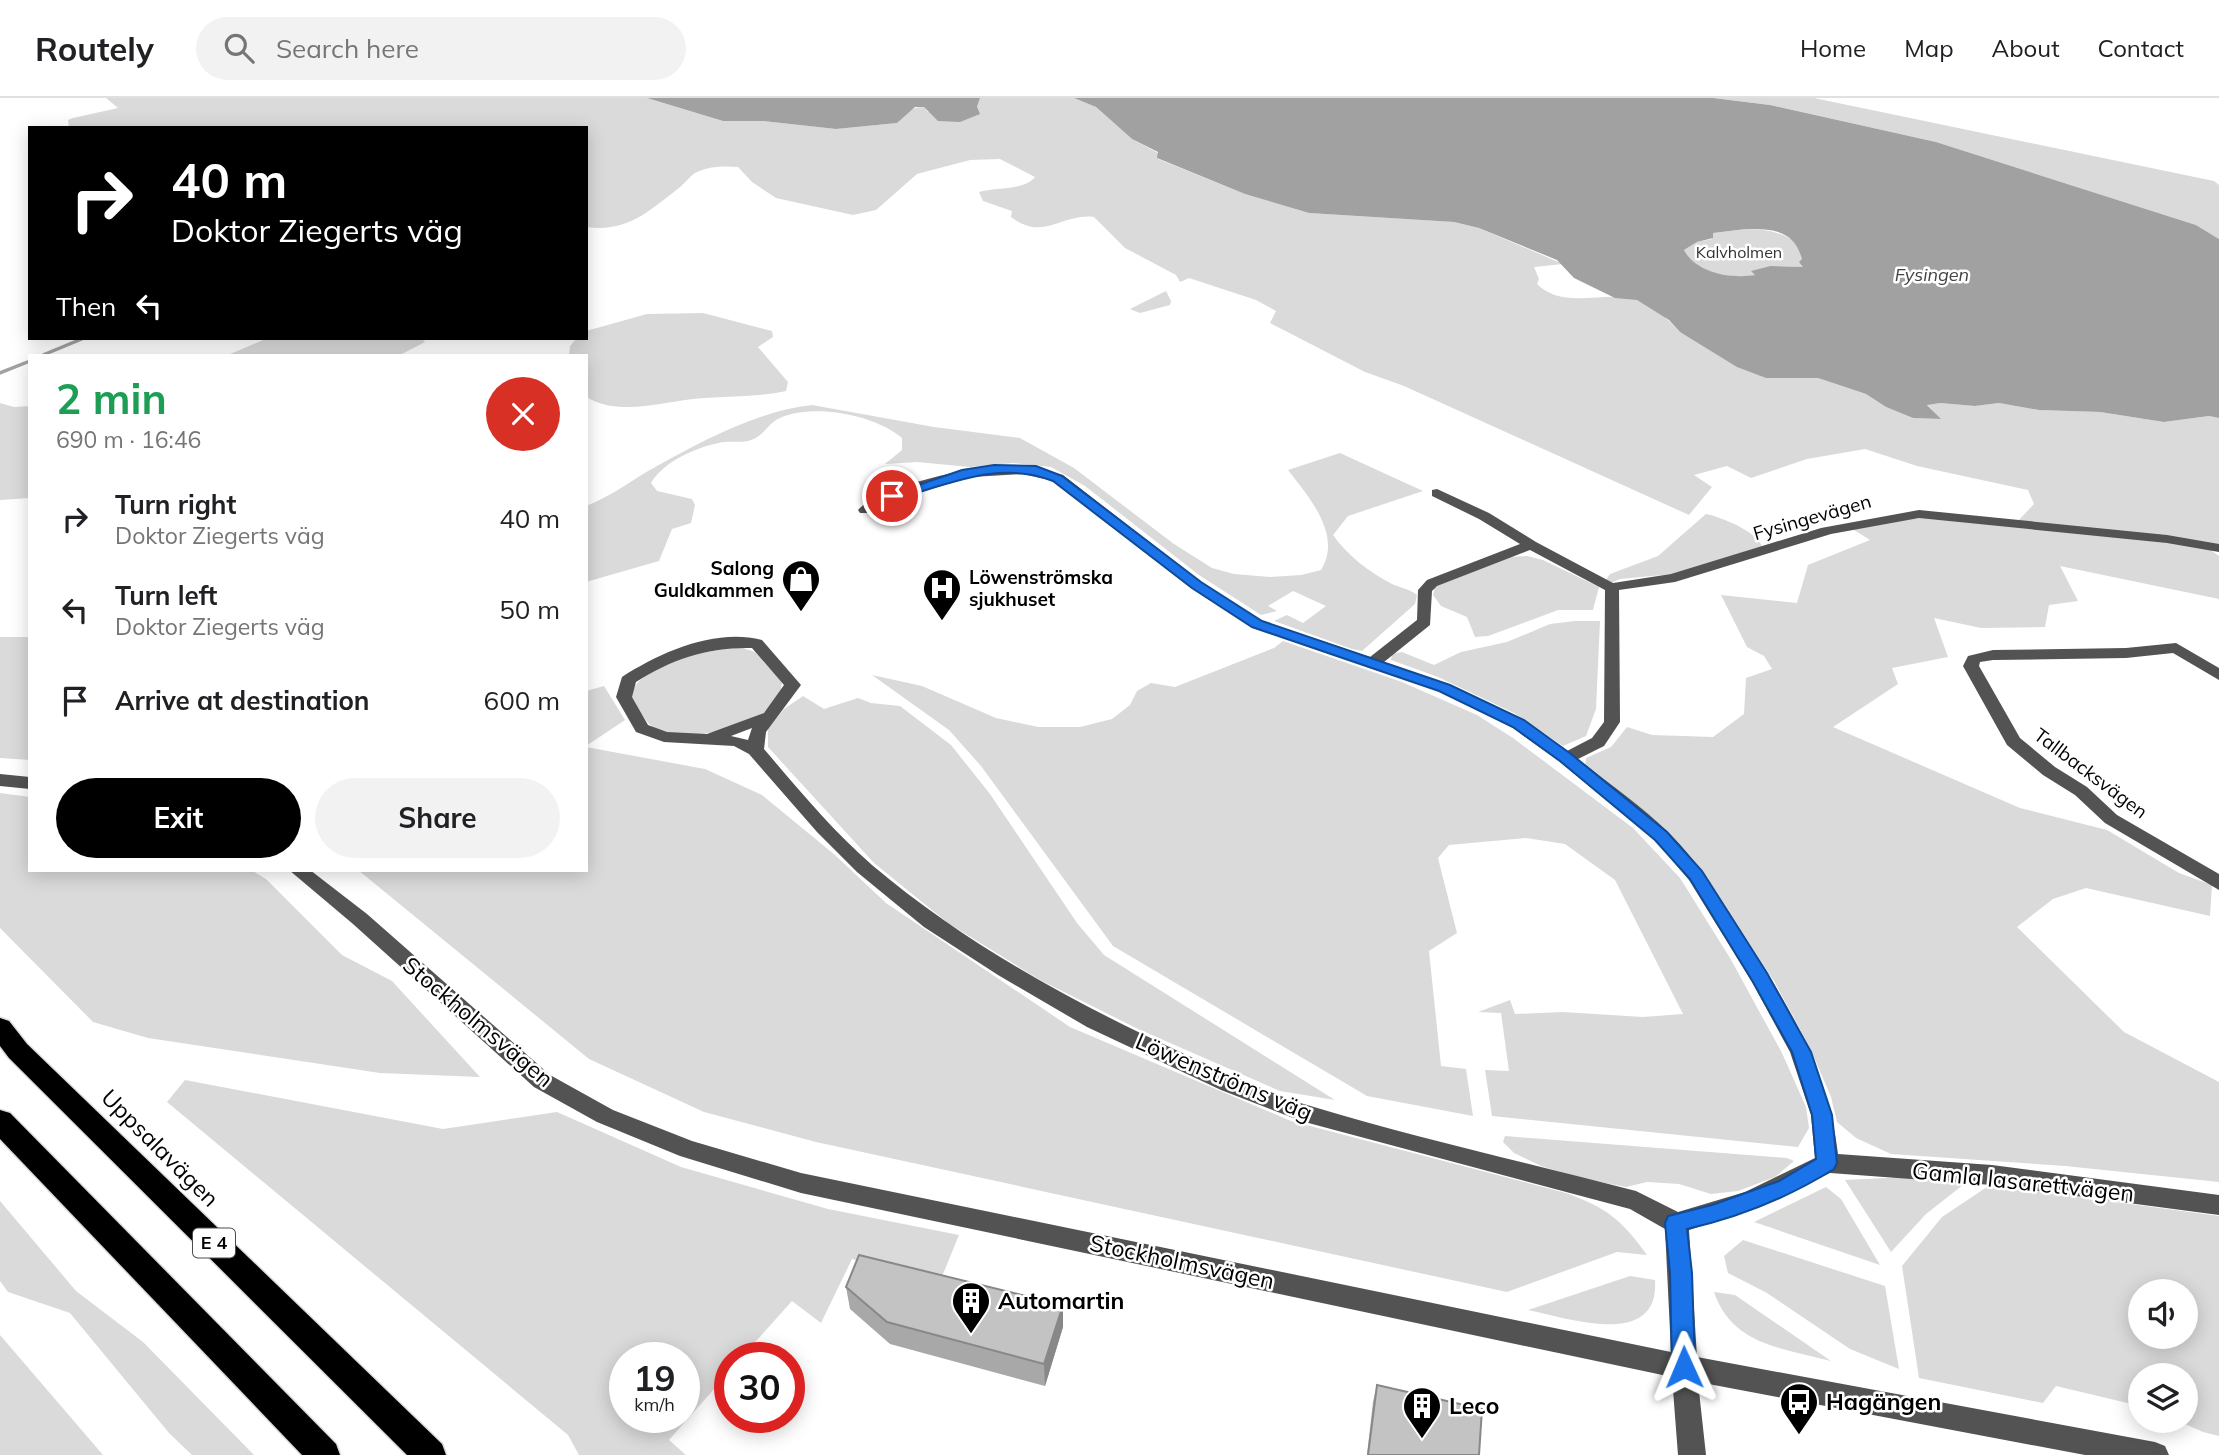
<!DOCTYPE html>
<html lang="en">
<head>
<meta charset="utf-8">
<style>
	body { margin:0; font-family:Mulish,sans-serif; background:#f2f2f2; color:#202124; height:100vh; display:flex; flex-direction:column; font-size:26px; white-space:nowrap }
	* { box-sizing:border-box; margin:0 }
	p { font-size:23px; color:#757577 }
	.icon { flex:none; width:38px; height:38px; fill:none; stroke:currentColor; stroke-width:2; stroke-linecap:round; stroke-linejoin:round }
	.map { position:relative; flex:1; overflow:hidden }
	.side { position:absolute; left:28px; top:256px; width:560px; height:518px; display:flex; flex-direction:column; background:#fff; border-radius:0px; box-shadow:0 4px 18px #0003 }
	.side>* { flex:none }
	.banner { position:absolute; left:28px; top:28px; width:560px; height:214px; border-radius:0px; box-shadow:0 4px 18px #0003; background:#000; color:#fff; overflow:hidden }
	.buttons { position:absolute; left:2128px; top:1181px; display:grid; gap:14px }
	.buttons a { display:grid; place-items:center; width:70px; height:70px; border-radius:50%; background:#fff; box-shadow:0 4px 18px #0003; font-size:35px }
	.speed { position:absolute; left:609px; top:1244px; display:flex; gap:14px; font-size:35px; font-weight:700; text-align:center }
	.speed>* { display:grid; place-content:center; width:91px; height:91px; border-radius:50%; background:#fff; box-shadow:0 4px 18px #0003; line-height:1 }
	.speed small { font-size:18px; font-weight:400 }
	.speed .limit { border:10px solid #d22; background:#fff; color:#111 }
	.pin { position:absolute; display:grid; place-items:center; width:60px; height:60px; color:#fff; margin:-30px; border:4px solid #fff; border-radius:50%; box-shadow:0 2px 7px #0007 }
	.me { position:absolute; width:77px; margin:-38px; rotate:359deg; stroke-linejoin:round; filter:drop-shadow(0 0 5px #0008) }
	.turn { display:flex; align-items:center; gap:24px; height:147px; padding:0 28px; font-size:32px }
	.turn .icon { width:91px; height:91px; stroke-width:2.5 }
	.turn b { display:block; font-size:49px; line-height:60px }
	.then { display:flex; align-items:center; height:66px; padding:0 28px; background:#0003; gap:14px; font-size:26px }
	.round { display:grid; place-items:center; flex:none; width:74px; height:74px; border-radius:37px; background:#f2f2f2 }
	.overview { display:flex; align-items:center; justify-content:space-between; height:119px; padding:0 28px }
	h1 { font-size:42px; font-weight:700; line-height:52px; color:#1e9e55 }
	.primary-button { display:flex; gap:14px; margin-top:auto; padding:14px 28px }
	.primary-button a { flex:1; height:80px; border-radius:42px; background:#000; color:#fff; font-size:28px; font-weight:700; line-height:80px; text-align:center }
	.primary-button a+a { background:#f2f2f2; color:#202124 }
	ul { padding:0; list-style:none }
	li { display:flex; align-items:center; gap:21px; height:91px; padding:0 28px }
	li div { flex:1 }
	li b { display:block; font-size:26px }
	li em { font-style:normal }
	header { display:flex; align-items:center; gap:42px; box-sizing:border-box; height:98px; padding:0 35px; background:#fff; border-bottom:2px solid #e0e0e0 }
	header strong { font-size:33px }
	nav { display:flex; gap:38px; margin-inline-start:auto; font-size:24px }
	.search { width:490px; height:63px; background:#f2f2f2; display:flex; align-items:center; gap:18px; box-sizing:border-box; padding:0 24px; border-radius:38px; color:#757577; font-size:26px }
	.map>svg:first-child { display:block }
	.green { fill:#dadada; fill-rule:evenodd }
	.water { fill:#a1a1a1; fill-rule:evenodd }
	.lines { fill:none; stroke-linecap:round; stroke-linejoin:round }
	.stream { stroke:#a1a1a1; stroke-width:3.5 }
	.highway-casing { stroke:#dbdbdb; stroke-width:3 }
	.minor { fill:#535353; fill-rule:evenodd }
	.highway { fill:#000; fill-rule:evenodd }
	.wall { fill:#a8a8a8 }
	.shaded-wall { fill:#888 }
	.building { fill:#c3c3c3; stroke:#888; stroke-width:2 }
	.route { fill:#1a73e8; stroke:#114b97; stroke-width:2 }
	.labels { text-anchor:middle; stroke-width:5; stroke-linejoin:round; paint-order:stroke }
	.far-park-label { font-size:16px; fill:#313131; stroke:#fff }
	.far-water-label { font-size:18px; font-style:italic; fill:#424242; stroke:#fff }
	.shield { fill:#fff; stroke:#4c4c4c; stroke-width:2 }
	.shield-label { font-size:18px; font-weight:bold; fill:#000 }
	.street-label { font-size:19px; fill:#000; stroke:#fff }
	.poi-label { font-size:19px; font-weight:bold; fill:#000; stroke:#fff; text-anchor:end }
	.near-street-label { font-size:23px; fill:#000; stroke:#fff }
	.near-poi-label { font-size:23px; font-weight:bold; fill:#000; stroke:#fff; text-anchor:start }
</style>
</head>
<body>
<header>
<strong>Routely</strong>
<div class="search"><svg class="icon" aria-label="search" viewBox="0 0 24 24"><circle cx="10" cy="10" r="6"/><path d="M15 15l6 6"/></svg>Search here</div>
<nav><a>Home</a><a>Map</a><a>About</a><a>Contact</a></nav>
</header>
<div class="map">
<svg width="2219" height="1357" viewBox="0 0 2219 1357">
	<rect width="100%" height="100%" fill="#fff"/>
	<g class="green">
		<path d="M106 0H647L723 23H763L836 31 897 25C906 15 910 9 924 9L928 14 977 9 980 0H1074L1096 9 1132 41 1158 55V61L1245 96 1309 115 1454 124 1479 130 1563 166 1534 169 1539 181 1537 186C1564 213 1605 191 1637 202 1653 207 1669 222 1680 234L1766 280H1818L1866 296 1886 309 1913 320 1940 321 1927 306 1940 305 1975 308 1999 305 2039 312 2100 314 2164 324 2209 318 2219 320V447L2017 424 2034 406 2028 392 1917 368 1865 351 1807 361 1751 380 1727 368 1694 377 1712 389 1689 417 1404 288 1365 274 1270 225 1276 213 1256 202 1189 180 1180 184 1176 177 1125 150 1094 119C1062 115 1044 144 1011 119L1012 113 983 103 979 94C995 89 1024 93 1035 79L1000 61 970 62 917 76 876 112 853 117 776 100 752 84 738 69C724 68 709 68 695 75 689 79 685 85 679 90 649 113 627 135 586 129V30H69L68 22 73 20 118 10Z"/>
		<polygon points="1713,0 1814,0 2214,83 2219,87 2219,141 2196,127 1936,44 1770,7"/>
		<path d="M1746 131C1765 131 1782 134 1798 145L1804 169 1770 168 1752 173 1756 177C1732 181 1696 176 1684 152L1697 144 1712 141 1713 135Z"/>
		<polygon points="1166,193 1171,203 1170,207 1140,215 1130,211"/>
		<path d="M703 215 772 233 773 239 758 249 788 284 786 293C758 299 732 298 704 300 666 302 622 320 586 299V257H569L570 248 577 240H586V233L647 216Z"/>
		<polygon points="268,240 421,240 425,244 400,257 228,257"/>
		<polygon points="0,305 14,309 30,308 30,400 0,402"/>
		<path d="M812 307 934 329 1020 340 1074 370 1174 446 1212 470 1234 476 1270 479 1301 477 1321 472C1343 437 1308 398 1288 372L1340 355 1423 393 1348 418 1333 437C1348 458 1369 474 1392 486 1401 490 1410 491 1417 497L1415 506 1362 553 1352 551 1274 523 1287 517 1303 525 1326 508 1293 493 1268 508 1277 513 1261 517 1199 477 1085 388 1051 369 1013 365 970 369 917 364 885 366 902 352V340C875 317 814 305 780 320 768 325 763 339 751 342 742 345 733 343 724 344 699 348 665 362 651 385L657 393 692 401 695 407 691 425 672 431 659 463 586 484V408C612 398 633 381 657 368 704 342 758 313 812 307Z"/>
		<path d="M1706 416C1723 420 1754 432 1762 448L1673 476 1620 481 1611 485 1606 482 1610 476 1658 458Z"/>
		<polygon points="1925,419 2170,443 2209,451 2219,458 2219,501 2060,468 2078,503 2049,507 2045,529 1981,530 1934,520 1948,559 1892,570 1898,586 1833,629 2020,710 2107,732 2179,775 2212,787 2210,818 2086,790 2053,801 2017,829 2124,934 2219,984 2219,1084 2065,1068 1891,1056 1856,1040 1837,1024 1831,999 1811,952 1774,883 1701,772 1667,736 1585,670 1586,660 1611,649 1627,629 1652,637 1713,639 1744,616 1746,580 1772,571 1764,558 1747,549 1721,497 1797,505 1808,467 1870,442 1851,430"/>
		<polygon points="1527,458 1543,462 1599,489 1593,512 1558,512 1488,538 1475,539 1467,519 1441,508 1433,497 1435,488 1509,459"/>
		<polygon points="1575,523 1600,523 1596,611 1586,638 1563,648 1514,615 1438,579 1391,562 1392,556 1402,554 1434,567 1461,554 1507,544 1550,526"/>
		<polygon points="0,539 30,539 30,662 0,660"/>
		<polygon points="1283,543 1402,584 1477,617 1513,640 1633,730 1680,780 1730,860 1782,955 1806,1009 1809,1030 1798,1049 1492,1018 1485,972 1509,973 1501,915 1478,914 1510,902 1515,916 1563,914 1643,919 1683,916 1615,782 1565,746 1526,740 1449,747 1438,760 1457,835 1429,853 1441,968 1466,971 1473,1018 1367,998 1113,848 981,668 949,632 872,577 922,588 996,620 1038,629 1080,629 1112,621 1130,607 1137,593 1151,585 1175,589 1274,550"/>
		<path d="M739 549 755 554 782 584C781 589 781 596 778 600 761 631 682 647 653 629 644 623 637 607 631 598 640 563 709 553 739 549Z"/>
		<polygon points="604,588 625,622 586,648 586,593"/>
		<polygon points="803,598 824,611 858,600 871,605 900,608 951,647 990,696 1077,825 1104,857 1335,1002 1280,993 1138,931 1040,882 948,825 874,765 768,649 768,630 784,611"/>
		<path d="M586 649 705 671 762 697 835 757 886 805 1070 929 1291 1023 1566 1095C1607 1110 1621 1121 1647 1157L1617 1154 1507 1194 816 1044 704 1014 589 961 358 772H586Z"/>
		<polygon points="0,695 30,699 30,772 251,772 266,781 342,857 392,883 480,979 380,975 148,940 93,924 0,830"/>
		<path d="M185 982 443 1031 557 1014 681 1069 828 1111 959 1137 941 1181 852 1161 821 1225 792 1203 741 1260H730V1273L669 1342 686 1357H579L568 1337 167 1004ZM625 1260H684V1320H625Z"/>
		<polygon points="1505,1038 1787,1060 1794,1063 1775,1079 1738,1093 1711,1096 1679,1086 1647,1084 1626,1089 1580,1080 1541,1068 1514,1055 1503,1044"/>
		<polygon points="1905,1079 1968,1083 1926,1116 1891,1154 1845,1082"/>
		<path d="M1990 1087 2219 1118V1338L2203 1334 2178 1323H2186V1278H2140V1308L2056 1288 2043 1305 1919 1280 1902 1168 1942 1119ZM2140 1194H2186V1239H2140Z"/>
		<polygon points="1826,1089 1841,1101 1880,1167 1754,1124"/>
		<polygon points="0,1103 76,1193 143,1244 254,1357 192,1357 169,1335 70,1215 8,1194 0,1183"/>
		<polygon points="1743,1142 1885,1188 1899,1271 1850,1251 1767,1195 1728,1175 1724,1158"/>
		<path d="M1630 1178 1655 1182C1660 1252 1567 1220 1528 1212Z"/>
		<path d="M1714 1194 1735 1197 1831 1263C1782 1250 1732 1247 1714 1194Z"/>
		<polygon points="0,1237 103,1357 0,1357"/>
	</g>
	<g class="water">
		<polygon points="647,0 980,0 977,9 980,16 960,24 938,23 924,9 915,9 897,25 836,31 763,23 723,23"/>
		<path d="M1074 0H1713L1770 7 1936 44 2196 127 2219 141V320L2209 318 2164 324 2100 314 2039 312 1999 305 1975 308 1940 305 1927 307 1941 321 1913 320 1886 309 1866 296 1818 280H1766L1737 269 1680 234 1669 222 1637 202 1615 200 1574 180 1557 162 1479 130 1454 124 1309 115 1245 96 1157 60 1158 54 1132 41 1096 9ZM1746 131C1774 131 1794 132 1802 161L1799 164 1803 169 1770 168 1751 173 1755 177C1731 181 1696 175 1684 152L1697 144 1713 140V135Z"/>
	</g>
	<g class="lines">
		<g class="stream">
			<polyline points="43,257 84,240"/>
			<polyline points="0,275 30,263"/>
		</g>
		<defs>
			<g id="highway">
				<polygon points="0,920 9,923 27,946 442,1346 446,1357 407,1357 9,960 0,948"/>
				<polygon points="0,1012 10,1015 336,1346 340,1357 302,1357 0,1041"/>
			</g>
		</defs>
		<use href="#highway" class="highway-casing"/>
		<g class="minor">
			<path d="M1006 367 1040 371 1063 377 1201 484 1262 523 1370 559 1417 522 1418 492 1427 482 1520 446 1479 421 1432 398V392L1437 391 1489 415 1536 444 1613 485 1671 476 1821 430 1919 412 2167 437 2219 446V454L2167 445 1919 420 1831 436 1675 484 1619 492 1620 624 1604 648 1578 661C1608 685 1642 708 1669 735 1700 766 1721 802 1744 838 1789 909 1828 971 1838 1056L1992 1067 2219 1097V1117L1992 1087 1830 1075 1762 1108 1689 1132 1697 1259 2155 1344 2165 1348 2169 1357H2085L1698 1284 1706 1357H1678L1672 1279 801 1095 680 1058 597 1024 534 989 353 826 289 772H310L367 816 550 977 613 1012 692 1043 801 1075 1671 1254 1665 1131 1630 1111 1301 1023 1221 992 1087 929 998 877 924 829 857 774 817 734 749 656 734 648 664 644 636 634 616 599 622 579C661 554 715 530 762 542L801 587 766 634 764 651C798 691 832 732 872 767 964 845 1069 902 1178 953 1222 973 1267 995 1314 1009 1420 1041 1529 1065 1636 1093L1678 1114 1745 1094 1815 1060 1811 1017 1790 954 1752 884 1689 782 1655 742 1560 664 1513 630 1439 593 1252 529 1191 490 1053 383 1023 376 972 379 903 399 870 415H860L858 412C881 387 972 369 1006 367ZM1530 452 1605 492 1604 624 1592 640 1567 653 1525 622 1451 587 1384 564 1430 527 1432 493 1437 488ZM752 550 784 587 764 615 707 636 667 634 648 627 632 599 636 584C672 561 708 549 752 550ZM752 630 748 642 731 638Z"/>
			<polygon points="2176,545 2219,570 2219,582 2173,555 2126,560 1993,562 1980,564 1979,568 2020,640 2055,669 2087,689 2117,717 2219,776 2219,792 2105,725 2075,697 2043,677 2007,647 1963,568 1968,558 1993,552 2126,550"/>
			<polygon points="0,676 30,679 30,691 0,688"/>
		</g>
		<use href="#highway" class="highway"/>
	</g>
	<g class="wall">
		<polygon points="846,1189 1063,1207 1063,1229 1045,1288 890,1246 850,1211"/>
		<polygon points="1377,1287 1479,1357 1367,1357 1373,1304"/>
	</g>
	<polygon class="shaded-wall" points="1063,1207 1063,1229 1045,1288 1044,1266"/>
	<g class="building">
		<polygon points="859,1157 1063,1207 1044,1266 887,1224 846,1189"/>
		<polygon points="1377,1287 1482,1311 1479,1357 1368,1357"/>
	</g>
	<path class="route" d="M994 367 1036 368 1062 378 1201 484 1262 523 1450 587 1524 622 1571 656 1667 734 1702 773 1767 875 1811 954 1832 1017 1837 1065 1834 1071C1789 1099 1740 1119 1687 1131L1692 1175 1695 1269 1692 1277 1684 1280 1675 1277 1672 1269 1670 1175 1665 1125 1668 1118 1712 1107 1779 1083 1816 1061 1812 1017 1792 954 1753 884 1690 781 1655 742 1560 663 1513 629 1439 593 1252 529 1192 490 1053 383C997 361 946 388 892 402L886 398 962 372Z"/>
	<defs>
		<symbol id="shop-pin" viewBox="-11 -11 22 30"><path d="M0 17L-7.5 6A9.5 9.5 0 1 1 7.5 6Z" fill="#000" stroke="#fff"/><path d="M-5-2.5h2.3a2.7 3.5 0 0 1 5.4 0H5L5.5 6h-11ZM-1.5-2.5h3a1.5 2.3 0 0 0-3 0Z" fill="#fff"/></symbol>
		<symbol id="hospital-pin" viewBox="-11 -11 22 30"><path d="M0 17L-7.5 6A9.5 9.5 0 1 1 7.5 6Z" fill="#000" stroke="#fff"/><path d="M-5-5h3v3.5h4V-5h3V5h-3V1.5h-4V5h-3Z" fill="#fff"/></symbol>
		<symbol id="building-pin" viewBox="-11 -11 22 30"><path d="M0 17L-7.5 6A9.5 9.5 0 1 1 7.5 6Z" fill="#000" stroke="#fff"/><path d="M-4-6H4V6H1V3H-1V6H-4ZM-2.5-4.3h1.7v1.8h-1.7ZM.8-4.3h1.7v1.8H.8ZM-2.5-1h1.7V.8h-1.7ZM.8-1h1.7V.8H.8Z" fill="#fff"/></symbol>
		<symbol id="bus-pin" viewBox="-11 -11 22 30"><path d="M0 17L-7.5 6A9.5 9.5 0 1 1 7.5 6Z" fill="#000" stroke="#fff"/><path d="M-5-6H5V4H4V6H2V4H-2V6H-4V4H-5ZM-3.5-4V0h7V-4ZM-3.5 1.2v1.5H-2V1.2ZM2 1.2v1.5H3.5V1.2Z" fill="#fff"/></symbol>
	</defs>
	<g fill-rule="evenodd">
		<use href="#shop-pin" x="779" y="459" width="44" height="60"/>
		<use href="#hospital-pin" x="920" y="468" width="44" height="60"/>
		<use href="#building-pin" x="949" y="1181" width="44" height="60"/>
		<use href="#bus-pin" x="1777" y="1282" width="44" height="60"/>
		<use href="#building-pin" x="1400" y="1286" width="44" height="60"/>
	</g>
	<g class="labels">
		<g class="far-park-label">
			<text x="1739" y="160">Kalvholmen</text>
		</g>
		<g class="far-water-label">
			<text x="1932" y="183">Fysingen</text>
		</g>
		<rect class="shield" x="193" y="1130.5" width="42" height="29" rx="5"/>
		<g class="shield-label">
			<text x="214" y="1151">E 4</text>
		</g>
		<g class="street-label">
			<text transform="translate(1812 419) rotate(-16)" y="7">Fysingevägen</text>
			<text transform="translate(2091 675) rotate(37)" y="7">Tallbacksvägen</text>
		</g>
		<g class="poi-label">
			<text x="774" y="477">Salong<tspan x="774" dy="22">Guldkammen</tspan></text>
			<text x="969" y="486" text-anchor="start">Löwenströmska<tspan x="969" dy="22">sjukhuset</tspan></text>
		</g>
		<g class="near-street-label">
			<text transform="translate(478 924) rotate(40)" y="8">Stockholmsvägen</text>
			<text transform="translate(1224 979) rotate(23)" y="8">Löwenströms väg</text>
			<text transform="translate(160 1050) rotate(45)" y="8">Uppsalavägen</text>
			<text transform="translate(2023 1084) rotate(6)" y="8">Gamla lasarettvägen</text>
			<text transform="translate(1182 1164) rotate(12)" y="8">Stockholmsvägen</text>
		</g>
		<g class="near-poi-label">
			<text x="998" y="1211">Automartin</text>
			<text x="1826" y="1312">Hagängen</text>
			<text x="1449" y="1316">Leco</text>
		</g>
	</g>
</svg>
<div class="buttons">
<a><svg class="icon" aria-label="sound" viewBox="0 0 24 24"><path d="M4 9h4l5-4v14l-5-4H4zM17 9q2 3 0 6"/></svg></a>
<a><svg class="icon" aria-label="layers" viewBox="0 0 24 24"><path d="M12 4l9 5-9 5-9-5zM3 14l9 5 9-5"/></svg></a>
</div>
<div class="speed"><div>19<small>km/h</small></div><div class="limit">30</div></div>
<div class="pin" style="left:892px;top:398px;background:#d93025"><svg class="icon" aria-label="arrive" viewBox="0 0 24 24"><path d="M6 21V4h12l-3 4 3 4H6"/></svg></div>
<svg class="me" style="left:1684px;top:1269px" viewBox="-20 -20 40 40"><path d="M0-17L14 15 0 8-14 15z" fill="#1a73e8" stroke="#fff" stroke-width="4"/></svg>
<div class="banner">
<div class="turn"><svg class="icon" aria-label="right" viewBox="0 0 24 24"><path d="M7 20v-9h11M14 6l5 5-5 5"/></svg><div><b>40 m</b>Doktor Ziegerts väg</div></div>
<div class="then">Then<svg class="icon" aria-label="left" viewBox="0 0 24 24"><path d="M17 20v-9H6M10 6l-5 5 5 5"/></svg></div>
</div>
<section class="side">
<div class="overview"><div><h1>2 min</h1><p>690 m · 16:46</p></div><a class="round" style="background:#d93025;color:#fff"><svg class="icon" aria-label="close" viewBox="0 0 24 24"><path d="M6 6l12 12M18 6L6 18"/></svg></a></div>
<ul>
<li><svg class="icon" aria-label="right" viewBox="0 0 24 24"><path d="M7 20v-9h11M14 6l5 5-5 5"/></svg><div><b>Turn right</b><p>Doktor Ziegerts väg</p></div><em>40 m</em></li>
<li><svg class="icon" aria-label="left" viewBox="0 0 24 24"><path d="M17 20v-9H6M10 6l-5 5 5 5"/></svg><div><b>Turn left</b><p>Doktor Ziegerts väg</p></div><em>50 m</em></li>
<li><svg class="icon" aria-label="arrive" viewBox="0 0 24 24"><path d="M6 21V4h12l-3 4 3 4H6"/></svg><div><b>Arrive at destination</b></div><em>600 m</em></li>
</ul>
<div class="primary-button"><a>Exit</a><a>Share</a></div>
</section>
</div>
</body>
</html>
